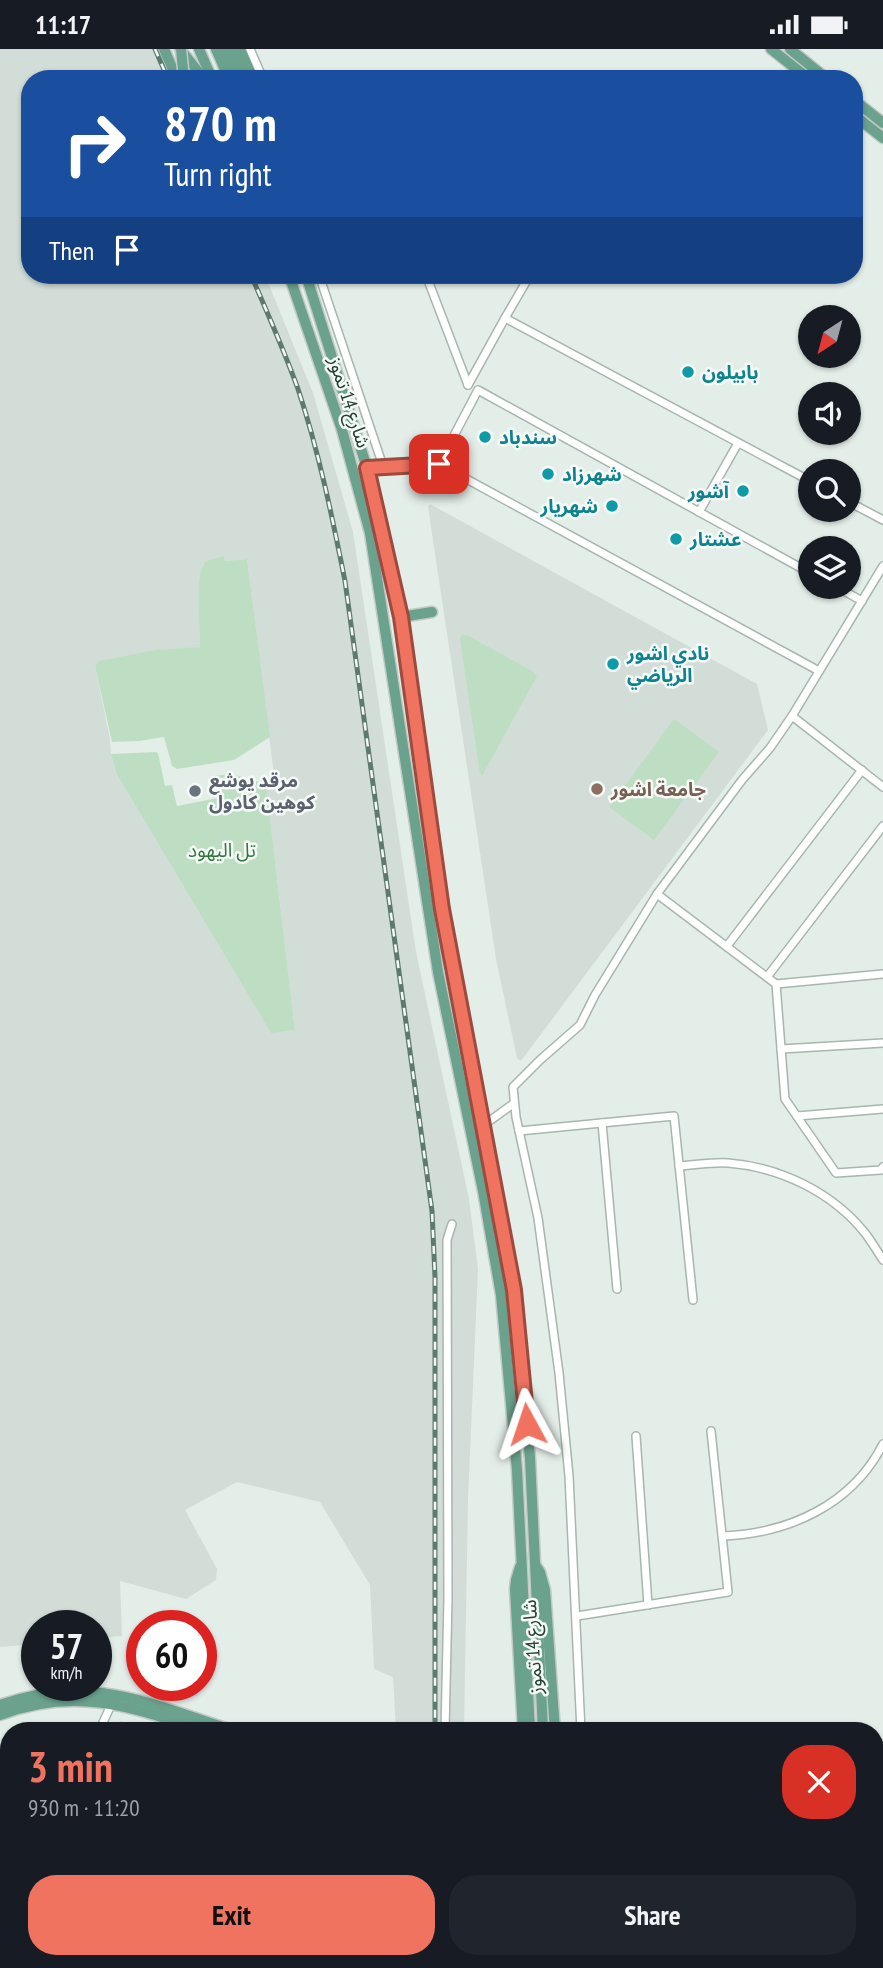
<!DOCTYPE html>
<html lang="en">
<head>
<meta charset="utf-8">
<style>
	body { margin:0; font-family:"PT Sans Narrow","Noto Sans Arabic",sans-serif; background:#20242c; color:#f1f3f6; height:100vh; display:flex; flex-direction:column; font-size:26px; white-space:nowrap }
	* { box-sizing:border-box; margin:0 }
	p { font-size:23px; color:#9ea1a6 }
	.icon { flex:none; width:38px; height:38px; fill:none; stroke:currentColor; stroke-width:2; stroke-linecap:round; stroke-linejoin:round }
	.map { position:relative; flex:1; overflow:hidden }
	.panel { position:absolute; left:0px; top:1673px; width:884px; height:247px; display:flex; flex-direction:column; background:#171b24; border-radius:28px 28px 0 0; box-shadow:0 2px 5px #0004 }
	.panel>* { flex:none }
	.top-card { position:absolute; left:21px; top:21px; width:842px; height:214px; border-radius:28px; box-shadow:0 2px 5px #0004; background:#1a4fa0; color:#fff; overflow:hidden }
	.needle { width:46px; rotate:216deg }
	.fabs { position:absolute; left:798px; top:256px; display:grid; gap:14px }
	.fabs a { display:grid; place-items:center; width:63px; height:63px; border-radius:50%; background:#171b24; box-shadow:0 2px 5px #0004; font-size:35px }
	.speed { position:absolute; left:21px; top:1561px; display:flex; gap:14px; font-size:35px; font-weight:700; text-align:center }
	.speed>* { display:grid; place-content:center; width:91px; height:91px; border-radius:50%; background:#171b24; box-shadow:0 2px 5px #0004; line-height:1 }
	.speed small { font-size:18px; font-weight:400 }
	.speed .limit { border:10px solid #d22; background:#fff; color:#111 }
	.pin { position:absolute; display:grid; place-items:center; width:60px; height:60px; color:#fff; margin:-30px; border-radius:14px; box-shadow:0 4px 10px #0006 }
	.me { position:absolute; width:77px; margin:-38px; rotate:355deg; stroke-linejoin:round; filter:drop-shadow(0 0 5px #0008) }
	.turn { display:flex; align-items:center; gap:24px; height:147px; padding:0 28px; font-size:32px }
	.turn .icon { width:91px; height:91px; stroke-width:2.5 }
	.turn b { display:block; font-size:49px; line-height:60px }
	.then { display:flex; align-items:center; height:66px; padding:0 28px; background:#0003; gap:14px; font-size:26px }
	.round { display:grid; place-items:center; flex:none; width:74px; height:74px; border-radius:28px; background:#20242c }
	.head { display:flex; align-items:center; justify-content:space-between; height:119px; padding:0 28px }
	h1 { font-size:42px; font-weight:800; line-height:52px; color:#f07360 }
	.button { display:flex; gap:14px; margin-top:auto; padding:14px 28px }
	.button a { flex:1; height:80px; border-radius:28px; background:#f07360; color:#111; font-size:28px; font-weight:800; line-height:80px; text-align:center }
	.button a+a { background:#20242c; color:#f1f3f6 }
	.status { display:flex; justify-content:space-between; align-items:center; height:49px; padding:0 35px; background:#171b24; direction:ltr }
	.status svg { height:19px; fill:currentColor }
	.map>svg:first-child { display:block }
	.built { fill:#d2ddd7; fill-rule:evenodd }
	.green { fill:#bedec3 }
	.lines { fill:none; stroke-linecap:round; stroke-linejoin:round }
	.minor-casing { stroke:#a7b6af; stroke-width:10 }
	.major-casing { stroke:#c2c9c6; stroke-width:13 }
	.minor { stroke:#fff; stroke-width:7 }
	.major { stroke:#6aa28d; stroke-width:10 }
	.rail-casing { stroke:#5e7a70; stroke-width:5 }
	.rail { stroke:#f5faf7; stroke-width:2.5; stroke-dasharray:8; stroke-linecap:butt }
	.major-bridge-casing { stroke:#c2c9c6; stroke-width:13; stroke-linecap:butt }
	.major-bridge { stroke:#6aa28d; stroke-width:10 }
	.route-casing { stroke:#9c4b3e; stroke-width:18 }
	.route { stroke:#f07360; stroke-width:12 }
	.culture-dot { fill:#0f9aa8; stroke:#f5faf7; stroke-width:2.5 }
	.education-dot { fill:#8d6e63; stroke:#f5faf7; stroke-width:2.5 }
	.worship-dot { fill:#6b7280; stroke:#f5faf7; stroke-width:2.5 }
	.labels { text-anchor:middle; stroke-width:5; stroke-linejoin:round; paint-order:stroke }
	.culture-label { font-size:19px; font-weight:bold; fill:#0d838f; stroke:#f5faf7; text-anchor:start }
	.street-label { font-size:19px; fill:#243f35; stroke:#f5faf7 }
	.worship-label { font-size:19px; font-weight:bold; fill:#5b616d; stroke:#f5faf7; text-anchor:start }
	.education-label { font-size:19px; font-weight:bold; fill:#785e54; stroke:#f5faf7; text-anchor:start }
	.park-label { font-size:19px; fill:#2e7642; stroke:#f5faf7 }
</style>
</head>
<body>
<div class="status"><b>11:17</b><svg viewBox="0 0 49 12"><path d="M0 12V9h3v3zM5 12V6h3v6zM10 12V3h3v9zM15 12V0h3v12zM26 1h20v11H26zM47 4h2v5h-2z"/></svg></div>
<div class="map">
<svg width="883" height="1919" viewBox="0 0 883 1919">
	<rect width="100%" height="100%" fill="#e4eee8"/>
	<g class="built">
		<path d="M0 0H169L181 30H30V226H265L313 344 353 483 416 903 469 1150 478 1220 468 1450 464 1682H396L393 1628 374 1620 370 1536 320 1453 237 1433 185 1461 217 1520 216 1531 186 1550 120 1532 122 1587 96 1589V1577H37V1595L0 1598ZM224 508 225 512 247 510 275 734 266 735 295 981 271 983 116 724 111 705 110 690 95 617 200 598 199 547 202 517Z"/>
		<polygon points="430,455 757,635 768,681 521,1012 517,1009 496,910 428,458"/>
		<polygon points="120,1672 152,1682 113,1682"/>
		<polygon points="9,1813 9,1911 457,1911 457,1919 0,1919 0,1825"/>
	</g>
	<g class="green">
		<path d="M224 507 225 512 247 510 270 688 234 711 177 720 172 717 164 688 139 692 112 693 95 617 99 612 156 601 200 598C200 582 195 525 204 515 208 510 218 509 224 507Z"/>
		<polygon points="462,586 467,586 532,622 537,627 482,727 480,725 460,590"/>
		<polygon points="674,670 719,703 654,791 609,758"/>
		<polygon points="156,703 158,704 165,737 172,736 177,757 218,749 213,727 232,725 266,735 295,981 271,984 116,724 111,705"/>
	</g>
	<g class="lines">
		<defs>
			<g id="minor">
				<polyline points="250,0 263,30"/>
				<polyline points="319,226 383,417"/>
				<polyline points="426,226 468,336"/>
				<polyline points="530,226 505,269 810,432"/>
				<polyline points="468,336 505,269"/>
				<polyline points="439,415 478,341 810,524"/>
				<polyline points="367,419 439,415 819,622"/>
				<polyline points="849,453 883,471"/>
				<polyline points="699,463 738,394"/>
				<polyline points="835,537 862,552"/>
				<polyline points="792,667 883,738"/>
				<polyline points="657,845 776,935 883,925"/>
				<polyline points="727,897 862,721"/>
				<polyline points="767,928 883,777"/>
				<polyline points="776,935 785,1050 836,1124 881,1121 883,1118"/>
				<polyline points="781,1000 883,994"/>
				<polyline points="797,1067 883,1060"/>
				<polyline points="602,1074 617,1240"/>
				<polyline points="484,1076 513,1055"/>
				<polyline points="519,1082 674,1067 693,1251"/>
				<path d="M679 1117C695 1116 712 1113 728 1114 780 1118 832 1143 865 1184 872 1193 877 1202 883 1211"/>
				<polyline points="636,1387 648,1556"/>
				<path d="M724 1487C789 1484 852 1456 883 1395"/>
				<polyline points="577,1567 728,1543 711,1382"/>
				<polyline points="99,1682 112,1654"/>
				<polyline points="445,1682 448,1549 447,1191 452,1175"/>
				<polyline points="581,1682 569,1427 559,1324 538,1169 516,1068 513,1038 540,1011 580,976 595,946 657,845 742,731 770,699 792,667 883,517"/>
				<polyline points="0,1847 9,1833"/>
				<polyline points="422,1911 423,1919"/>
				<polyline points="593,1911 593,1919"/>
			</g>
			<g id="major">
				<polyline points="164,0 177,30"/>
				<polyline points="180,0 204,30"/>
				<polyline points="199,0 212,30"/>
				<polyline points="216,0 229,30"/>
				<polyline points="225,0 237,30"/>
				<polyline points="233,0 246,30"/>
				<polyline points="240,0 253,30"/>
				<polyline points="771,0 809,30"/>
				<polyline points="790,0 827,30"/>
				<polyline points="854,51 883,74"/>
				<polyline points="854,66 883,89"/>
				<polyline points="289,226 342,381 370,484 438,923 483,1142 501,1246 517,1421 530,1682"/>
				<polyline points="306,226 367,419 401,568 442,860 514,1241 530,1409 543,1682"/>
				<polyline points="401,568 432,563"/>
				<polyline points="536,1517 540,1523 545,1541 555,1682"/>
				<polyline points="520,1518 516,1531 515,1540 523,1682"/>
				<path d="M0 1656C90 1624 150 1655 235 1682"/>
				<path d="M0 1666C76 1637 132 1658 205 1682"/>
				<polyline points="531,1911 532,1919"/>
				<polyline points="541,1911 541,1919"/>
				<polyline points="556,1911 556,1919"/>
				<polyline points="568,1911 569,1919"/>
			</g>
		</defs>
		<use href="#minor" class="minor-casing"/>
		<use href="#major" class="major-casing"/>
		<use href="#minor" class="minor"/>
		<use href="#major" class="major"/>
		<defs>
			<g id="rail">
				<polyline points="155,0 168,30"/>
				<path d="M251 226C267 263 284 301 298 340 319 403 332 467 345 532L432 1162 435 1228V1682"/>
				<polyline points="446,1911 447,1919"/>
			</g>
		</defs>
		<use href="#rail" class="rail-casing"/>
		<use href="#rail" class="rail"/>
		<defs>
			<polyline id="major-bridge" points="181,0 184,30"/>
		</defs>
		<use href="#major-bridge" class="major-bridge-casing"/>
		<use href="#major-bridge" class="major-bridge"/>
	</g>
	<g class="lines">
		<defs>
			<polyline id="route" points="439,415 367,419 401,568 442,860 514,1241 527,1375"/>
		</defs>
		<use href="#route" class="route-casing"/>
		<use href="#route" class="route"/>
	</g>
	<g class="culture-dot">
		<circle cx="688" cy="323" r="7"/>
		<circle cx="485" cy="388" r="7"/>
		<circle cx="548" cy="425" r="7"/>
		<circle cx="743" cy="442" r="7"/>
		<circle cx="612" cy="457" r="7"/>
		<circle cx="676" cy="490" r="7"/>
		<circle cx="613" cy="615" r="7"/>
	</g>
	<circle class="education-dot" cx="597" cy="740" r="7"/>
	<circle class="worship-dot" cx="195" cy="742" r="7"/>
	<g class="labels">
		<g class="culture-label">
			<text x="702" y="330">بابيلون</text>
			<text x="499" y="395">سندباد</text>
			<text x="562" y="432">شهرزاد</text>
			<text x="729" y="449" text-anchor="end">آشور</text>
			<text x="598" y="464" text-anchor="end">شهريار</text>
			<text x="690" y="497">عشتار</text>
			<text x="627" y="611">نادي اشور<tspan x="627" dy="22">الرياضي</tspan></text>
		</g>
		<g class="street-label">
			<text transform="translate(350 353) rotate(72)" y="7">شارع 14 تموز</text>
			<text transform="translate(532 1598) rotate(-94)" y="7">شارع 14 تموز</text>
		</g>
		<g class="worship-label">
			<text x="209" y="738">مرقد يوشع<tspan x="209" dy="22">كوهين كادول</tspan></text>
		</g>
		<g class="education-label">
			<text x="611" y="747">جامعة اشور</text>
		</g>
		<g class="park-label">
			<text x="222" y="808">تل اليهود</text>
		</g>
	</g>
</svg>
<div class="fabs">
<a><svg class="needle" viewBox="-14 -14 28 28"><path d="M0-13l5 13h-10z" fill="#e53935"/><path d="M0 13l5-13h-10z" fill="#9ea1a6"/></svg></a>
<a><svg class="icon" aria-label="sound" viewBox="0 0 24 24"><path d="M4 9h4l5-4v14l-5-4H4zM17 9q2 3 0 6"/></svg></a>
<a><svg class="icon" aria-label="search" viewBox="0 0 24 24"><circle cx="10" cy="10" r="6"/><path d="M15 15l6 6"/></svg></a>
<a><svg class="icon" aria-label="layers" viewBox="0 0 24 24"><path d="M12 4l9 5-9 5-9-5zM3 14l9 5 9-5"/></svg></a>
</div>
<div class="speed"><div>57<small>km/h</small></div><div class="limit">60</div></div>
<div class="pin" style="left:439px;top:415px;background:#d93025"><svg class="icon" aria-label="arrive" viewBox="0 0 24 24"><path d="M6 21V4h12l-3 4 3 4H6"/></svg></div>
<svg class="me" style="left:527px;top:1375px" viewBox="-20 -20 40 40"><path d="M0-17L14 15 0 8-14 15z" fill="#f07360" stroke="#fff" stroke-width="4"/></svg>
<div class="top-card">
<div class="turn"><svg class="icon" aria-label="right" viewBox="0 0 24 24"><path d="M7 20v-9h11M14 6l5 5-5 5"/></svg><div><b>870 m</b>Turn right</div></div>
<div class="then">Then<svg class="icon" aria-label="arrive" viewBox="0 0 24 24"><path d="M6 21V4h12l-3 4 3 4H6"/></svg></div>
</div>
<section class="panel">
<div class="head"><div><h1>3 min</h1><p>930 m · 11:20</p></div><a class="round" style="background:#d93025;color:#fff"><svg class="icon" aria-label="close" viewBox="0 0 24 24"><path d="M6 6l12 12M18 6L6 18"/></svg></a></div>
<div class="button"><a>Exit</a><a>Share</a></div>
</section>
</div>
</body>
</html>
